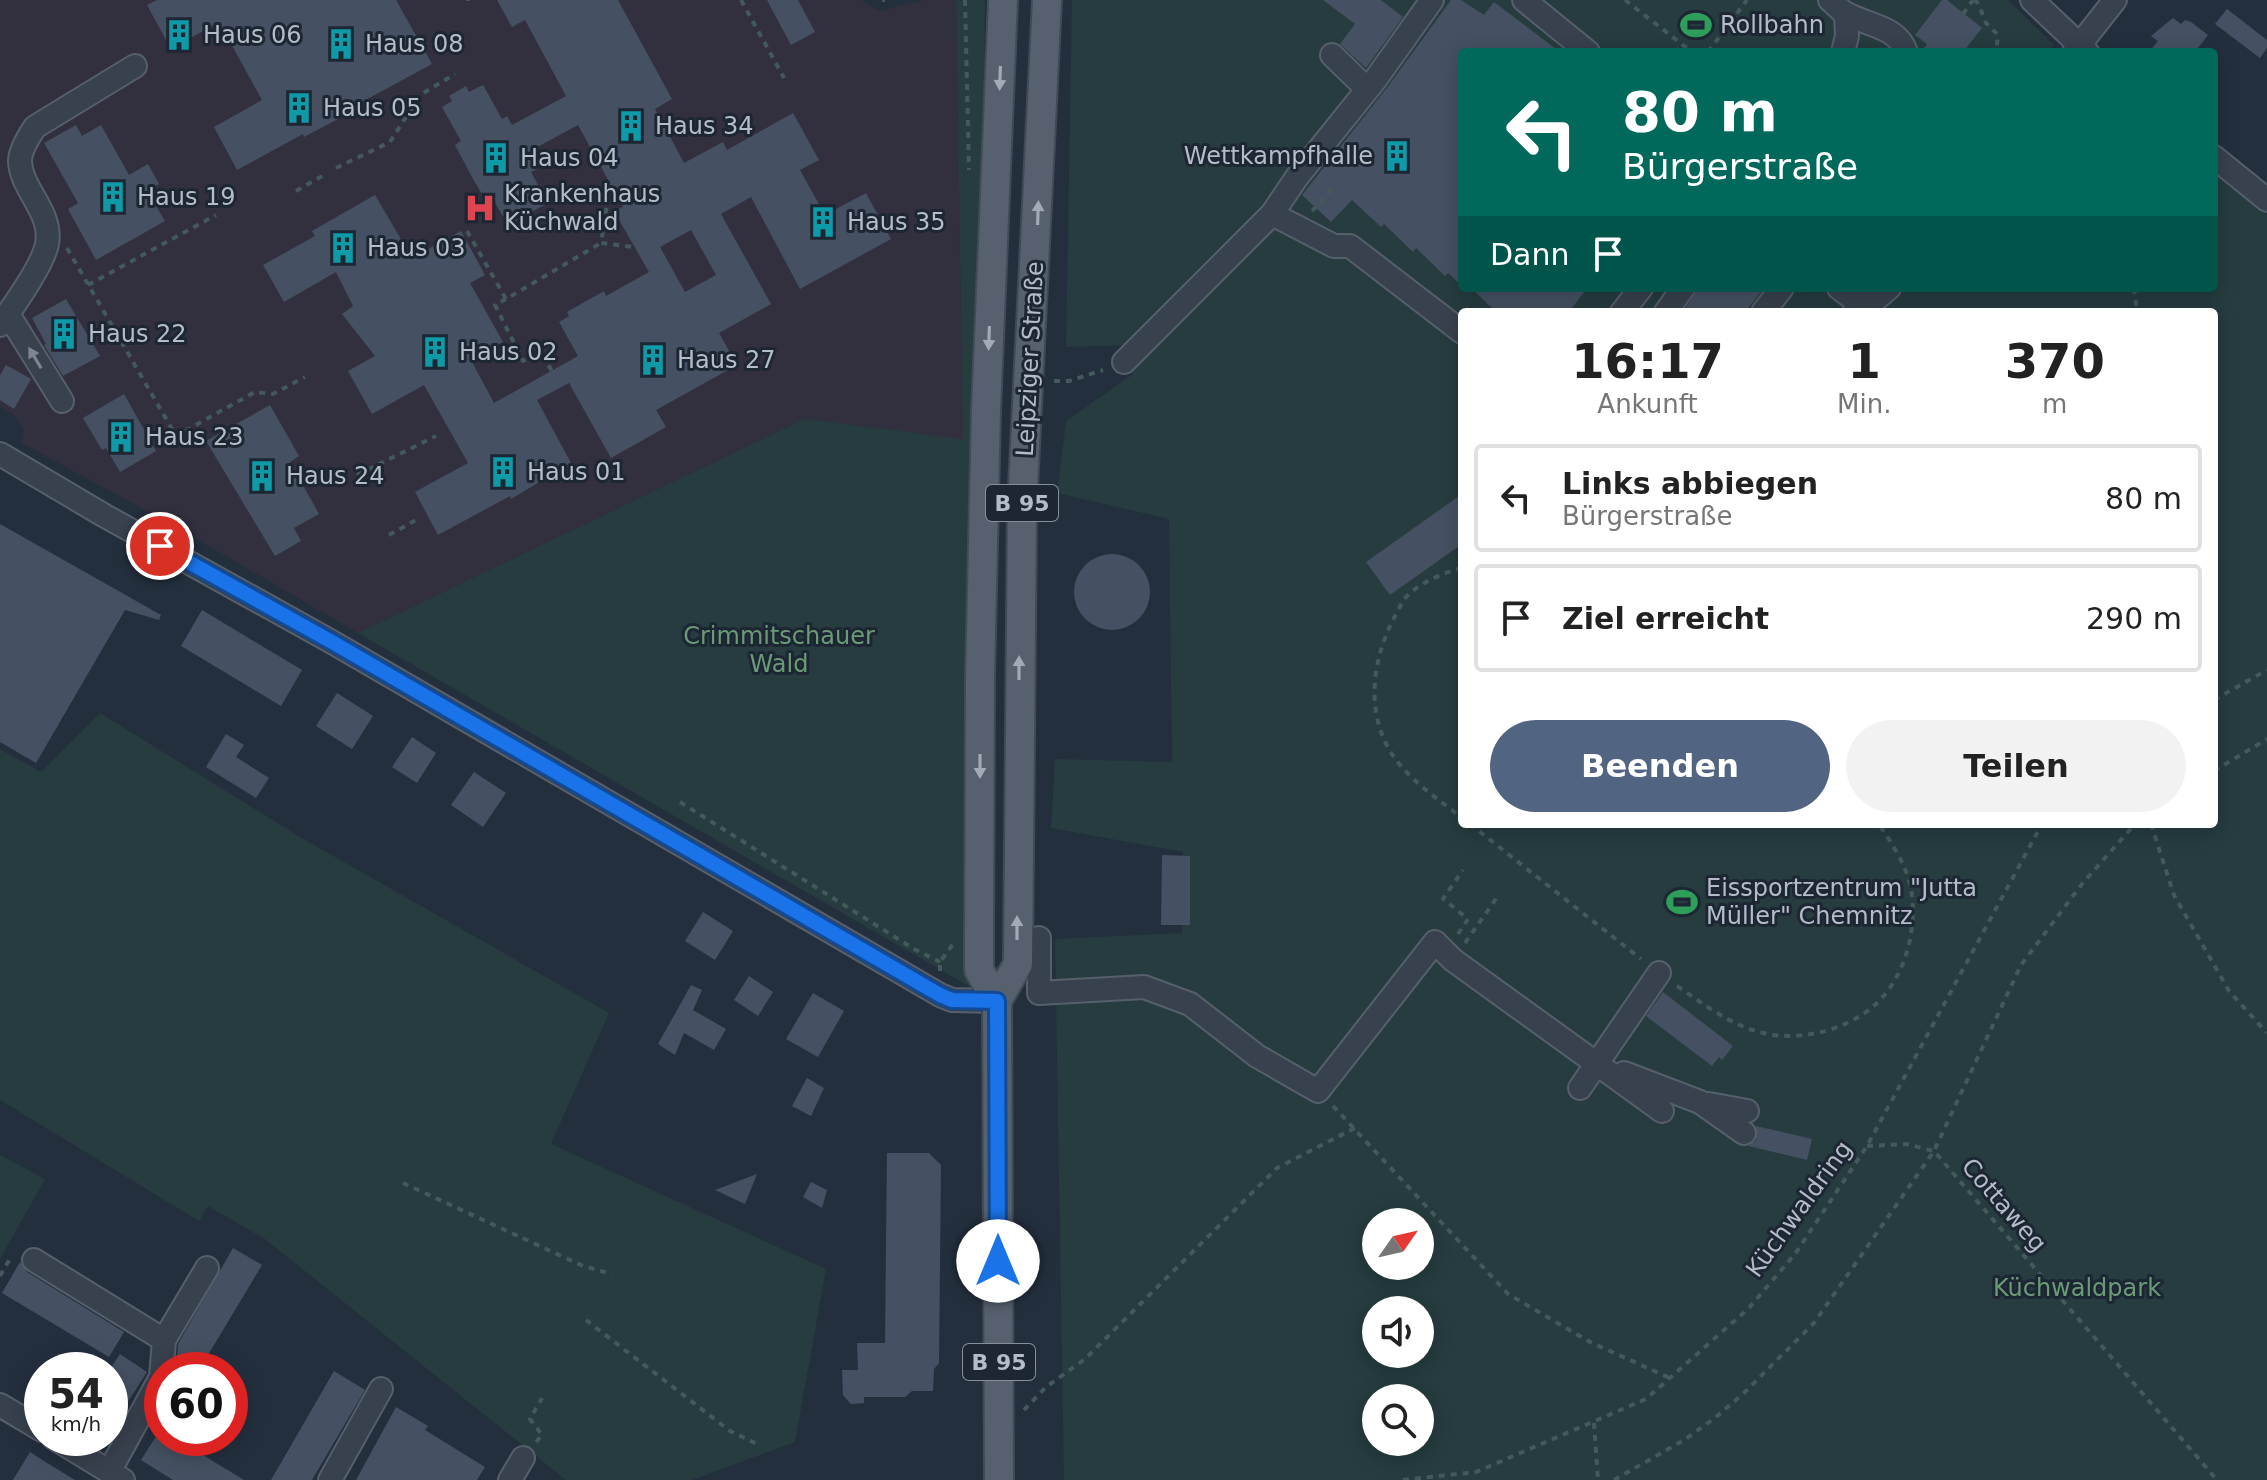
<!DOCTYPE html>
<html lang="de">
<head>
<meta charset="utf-8">
<style>
	body { margin:0; font-family:"DejaVu Sans",sans-serif; background:#f2f2f2; color:#222; height:100vh; display:flex; flex-direction:column; font-size:30px; white-space:nowrap }
	* { box-sizing:border-box; margin:0 }
	p { font-size:26px; color:#767676 }
	.icon { flex:none; width:44px; height:44px; fill:none; stroke:currentColor; stroke-width:2; stroke-linecap:round; stroke-linejoin:round }
	.map { position:relative; flex:1; overflow:hidden }
	.sheet { position:absolute; left:1458px; top:308px; width:760px; height:520px; display:flex; flex-direction:column; background:#fff; border-radius:8px; box-shadow:0 4px 20px #0003 }
	.sheet>* { flex:none }
	.top-card { position:absolute; left:1458px; top:48px; width:760px; height:244px; border-radius:8px; box-shadow:0 4px 20px #0003; background:#00695c; color:#fff; overflow:hidden }
	.needle { width:52px; rotate:56deg }
	.buttons { position:absolute; left:1362px; top:1208px; display:grid; gap:16px }
	.buttons a { display:grid; place-items:center; width:72px; height:72px; border-radius:50%; background:#fff; box-shadow:0 4px 20px #0003; font-size:40px }
	.speed { position:absolute; left:24px; top:1352px; display:flex; gap:16px; font-size:40px; font-weight:700; text-align:center }
	.speed>* { display:grid; place-content:center; width:104px; height:104px; border-radius:50%; background:#fff; box-shadow:0 4px 20px #0003; line-height:1 }
	.speed small { font-size:20px; font-weight:400 }
	.speed .limit { border:12px solid #d22; background:#fff; color:#111 }
	.pin { position:absolute; display:grid; place-items:center; width:68px; height:68px; color:#fff; margin:-34px; border:4px solid #fff; border-radius:50%; box-shadow:0 2px 8px #0007 }
	.me { position:absolute; width:88px; margin:-44px; rotate:0deg; stroke-linejoin:round; filter:drop-shadow(0 0 6px #0008) }
	.turn { display:flex; align-items:center; gap:28px; height:168px; padding:0 32px; font-size:36px }
	.turn .icon { width:104px; height:104px; stroke-width:2.5 }
	.turn b { display:block; font-size:56px; line-height:68px }
	.then { display:flex; align-items:center; height:76px; padding:0 32px; background:#0003; gap:16px; font-size:30px }
	.eta { display:flex; justify-content:space-evenly; align-items:center; height:136px; text-align:center }
	.eta b { font-size:48px; font-weight:700; line-height:56px }
	.button { display:flex; gap:16px; margin-top:auto; padding:16px 32px }
	.button a { flex:1; height:92px; border-radius:48px; background:#516482; color:#fff; font-size:32px; font-weight:700; line-height:92px; text-align:center }
	.button a+a { background:#f2f2f2; color:#222 }
	ul { padding:0; list-style:none }
	li { display:flex; align-items:center; gap:24px; height:108px; margin:0 16px 12px; padding:0 16px; border:4px solid #e0e0e0; border-radius:8px }
	li div { flex:1 }
	li b { display:block; font-size:30px }
	li em { font-style:normal }
	.map>svg:first-child { display:block }
	.medical { fill:#32303f }
	.green { fill:#263c3f; fill-rule:evenodd }
	.building { fill:#455162; fill-rule:evenodd }
	.lines { fill:none; stroke-linecap:round; stroke-linejoin:round }
	.minor-casing { stroke:#565f6c; stroke-width:26 }
	.major-casing { stroke:#414a57; stroke-width:32 }
	.path { stroke:#44595c; stroke-width:4; stroke-dasharray:6 6; stroke-linecap:butt }
	.minor { stroke:#38414e; stroke-width:22 }
	.major { stroke:#56606e; stroke-width:28 }
	.oneway { fill:#a1aab7 }
	.oneway2 { fill:#7c8592 }
	.route-casing { stroke:#114b97; stroke-width:20 }
	.route { stroke:#1a73e8; stroke-width:14 }
	.labels { text-anchor:middle; stroke-width:6; stroke-linejoin:round; paint-order:stroke }
	.shield { fill:#1d2633; stroke:#878f9c; stroke-width:2 }
	.shield-label { font-size:22px; font-weight:bold; fill:#b4bcc9 }
	.poi-label { font-size:24px; fill:#b4bcc9; stroke:#1d2633; text-anchor:start }
	.street-label { font-size:24px; fill:#b4bcc9; stroke:#1d2633 }
	.park-label { font-size:24px; fill:#6b9a76; stroke:#1d2633 }
</style>
</head>
<body>
<div class="map">
<svg width="2267" height="1480" viewBox="0 0 2267 1480">
	<rect width="100%" height="100%" fill="#242f3e"/>
	<polygon class="medical" points="0,0 861,0 879,11 923,0 956,0 963,440 804,419 358,633 178,528 22,443 24,430 13,414 0,406"/>
	<g class="green">
		<polygon points="956,0 985,0 972,988 358,633 804,419 963,439"/>
		<path d="M1072 0H2008L2054 45 2049 52H1462V288H2214V172L2267 215V1480H1064L1055 939 1182 933 1183 852 1051 828 1055 759 1172 762 1169 519 1057 493 1066 421 1133 374 1124 362 1127 345 1066 347ZM1462 312H2214V824H1462ZM1440 930 1450 938 1421 978 1420 940 1428 944ZM1376 1222H1420V1266H1376ZM1376 1310H1420V1354H1376ZM1376 1398H1420V1442H1376Z"/>
		<polygon points="100,713 300,837 609,1013 551,1144 826,1269 795,1442 692,1480 566,1480 265,1239 208,1206 199,1221 0,1100 0,749 41,772"/>
		<polygon points="0,1155 45,1179 0,1259"/>
	</g>
	<g class="building">
		<polygon points="157,0 396,0 432,64 336,116 338,119 304,137 303,134 237,170 214,127 262,100 219,22 171,49 147,5"/>
		<path d="M497 0H618L672 99 655 109 684 163 723 142 727 150 793 113 819 160 800 170 825 215 866 193 891 239 800 289 751 197 721 214 771 304 719 333 737 365 656 410 666 427 611 458 569 383 537 400 571 463 511 499 510 496 438 535 415 492 468 463 424 385 372 414 348 371 375 356 342 314 353 306 336 272 284 302 263 265 315 236 312 231 375 195 412 258 461 231 485 275 470 283 503 342 471 360 494 403 578 356 559 322 569 316 567 312 604 291 606 296 649 272 614 211 623 207 578 125 528 152 537 169 531 172 548 203 508 225 491 196 485 199 473 179 455 145 461 141 442 107 452 101 449 96 466 86 469 92 483 85 502 119 507 116 512 125 566 96 525 20 512 27ZM691 230 716 275 685 292 660 247Z"/>
		<polygon points="767,0 798,0 815,32 791,45"/>
		<polygon points="1323,0 1381,0 1403,17 1366,68 1340,44 1355,24"/>
		<polygon points="1451,0 1461,0 1484,15 1494,2 1560,52 1462,52 1462,286 1448,273 1445,276 1416,248 1413,252 1384,224 1381,227 1352,200 1331,222 1302,195 1386,89"/>
		<polygon points="1942,0 1947,0 1982,28 1963,52 1922,52 1927,44 1915,35"/>
		<polygon points="2227,9 2267,40 2267,48 2260,58 2215,24"/>
		<polygon points="2173,18 2181,24 2185,20 2191,22 2208,35 2195,52 2149,52 2158,41 2151,36"/>
		<polygon points="76,125 82,136 101,125 129,175 148,164 159,184 147,191 165,221 96,260 68,209 78,203 44,143"/>
		<polygon points="1471,288 1587,288 1569,312 1496,312"/>
		<polygon points="1698,288 1764,288 1745,312 1683,312"/>
		<polygon points="66,299 100,356 63,376 44,345 46,344 32,318"/>
		<polygon points="6,365 31,379 14,409 0,400 0,375"/>
		<polygon points="124,394 156,451 120,472 106,448 102,450 83,418"/>
		<polygon points="270,405 299,456 290,462 319,514 294,528 301,541 275,556 206,441"/>
		<polygon points="1462,494 1462,544 1390,595 1366,562"/>
		<polygon points="0,524 161,615 159,620 125,610 36,763 0,742"/>
		<circle cx="1112" cy="592" r="38"/>
		<polygon points="202,610 302,670 281,706 181,646"/>
		<polygon points="337,693 373,716 352,749 316,726"/>
		<polygon points="226,734 244,745 236,757 269,778 256,798 206,767"/>
		<polygon points="412,737 436,753 417,783 392,767"/>
		<polygon points="474,772 506,793 483,827 451,805"/>
		<polygon points="1162,855 1190,856 1190,925 1161,925"/>
		<polygon points="703,912 733,931 715,960 685,941"/>
		<polygon points="749,976 773,992 758,1016 734,1000"/>
		<polygon points="691,985 702,990 693,1010 726,1029 714,1050 684,1033 675,1055 658,1044"/>
		<polygon points="1663,992 1733,1046 1722,1060 1719,1057 1712,1066 1646,1016"/>
		<polygon points="813,993 844,1011 818,1057 786,1039"/>
		<polygon points="807,1078 824,1088 811,1116 792,1106"/>
		<polygon points="1756,1126 1812,1139 1807,1160 1748,1146 1756,1140"/>
		<polygon points="887,1153 929,1153 941,1165 939,1363 934,1369 933,1391 912,1391 905,1397 864,1397 864,1403 851,1404 843,1395 842,1370 858,1370 857,1343 885,1343"/>
		<polygon points="757,1174 745,1204 715,1190"/>
		<polygon points="811,1182 827,1190 822,1208 803,1197"/>
		<polygon points="233,1248 262,1265 199,1370 177,1357 178,1344"/>
		<polygon points="20,1262 27,1272 124,1332 109,1357 2,1293"/>
		<polygon points="120,1354 147,1372 110,1430 110,1369"/>
		<polygon points="334,1371 365,1390 346,1422 312,1480 271,1480"/>
		<polygon points="396,1407 428,1426 425,1430 485,1467 477,1480 356,1480"/>
		<polygon points="155,1438 175,1438 244,1480 173,1480 141,1460"/>
		<polygon points="30,1452 47,1463 75,1480 13,1480"/>
	</g>
	<g class="lines">
		<defs>
			<g id="minor">
				<polyline points="1432,0 1375,80 1297,177 1272,214 1334,246 1350,246 1462,332"/>
				<polyline points="1524,0 1588,52"/>
				<path d="M1830 0C1835 4 1840 10 1845 13 1865 25 1898 26 1906 52"/>
				<polyline points="2032,0 2087,52"/>
				<polyline points="1843,52 1847,36 1846,14"/>
				<polyline points="2074,52 2115,0"/>
				<polyline points="1332,55 1367,89"/>
				<polyline points="2214,157 2267,200"/>
				<polyline points="1839,288 1860,304"/>
				<polyline points="1622,312 1641,288"/>
				<polyline points="1666,312 1683,288"/>
				<polyline points="1763,312 1782,288"/>
				<polyline points="1854,312 1860,304 1875,300 1889,288"/>
				<polyline points="8,314 62,401"/>
				<path d="M0 325C13 307 43 264 47 244 53 212 21 190 20 161 20 150 29 136 35 127L135 66"/>
				<polyline points="1124,362 1272,214"/>
				<polyline points="0,454 105,516 332,642 940,995 952,1000 997,1001"/>
				<polyline points="1039,938 1039,993 1144,987 1190,1004 1257,1056 1318,1091 1435,942 1453,960 1662,1111"/>
				<polyline points="1624,1073 1700,1102 1744,1133"/>
				<polyline points="1580,1088 1659,973"/>
				<polyline points="1709,1104 1747,1111"/>
				<polyline points="34,1260 164,1340 161,1377 109,1472"/>
				<polyline points="164,1340 207,1268"/>
				<polyline points="0,1405 42,1430"/>
				<polyline points="54,1438 123,1480"/>
				<polyline points="330,1480 381,1389"/>
				<polyline points="510,1480 523,1458"/>
			</g>
			<g id="major">
				<polyline points="997,1001 1018,964 1022,508 1047,0"/>
				<polyline points="999,1480 997,1001 979,970 979,937 980,677 986,410 1003,0"/>
			</g>
		</defs>
		<use href="#minor" class="minor-casing"/>
		<use href="#major" class="major-casing"/>
		<g class="path">
			<polyline points="741,0 784,78"/>
			<polyline points="882,0 885,0"/>
			<polyline points="965,0 969,170"/>
			<polyline points="1625,0 1692,52"/>
			<polyline points="1974,0 1978,3 1986,23 1998,35 1996,52"/>
			<polyline points="468,1 468,0"/>
			<polyline points="1963,14 1973,0"/>
			<polyline points="1966,49 1970,52"/>
			<polyline points="1708,52 1747,0"/>
			<polyline points="336,168 390,142 420,95 455,74"/>
			<polyline points="610,184 601,243 634,247"/>
			<polyline points="296,191 324,175"/>
			<polyline points="1312,211 1333,188"/>
			<polyline points="467,231 506,299 601,243"/>
			<polyline points="67,248 176,436 255,392 273,394 305,377"/>
			<polyline points="88,285 216,215"/>
			<polyline points="2134,288 2137,312"/>
			<polyline points="506,299 495,305 523,361 541,354 552,371"/>
			<polyline points="1054,381 1069,381 1103,370"/>
			<polyline points="357,475 436,436"/>
			<polyline points="389,535 416,520"/>
			<path d="M1462 568C1443 573 1423 581 1408 595 1402 600 1399 610 1395 616 1373 657 1365 709 1390 751 1407 779 1437 798 1462 818"/>
			<polyline points="2214,700 2267,670"/>
			<polyline points="2214,771 2267,739"/>
			<polyline points="680,802 914,949 940,962"/>
			<polyline points="1470,824 1641,959"/>
			<polyline points="2151,824 2174,895 2229,991 2267,1033"/>
			<polyline points="1458,934 1468,919 1443,899 1463,870"/>
			<polyline points="1465,943 1498,896"/>
			<polyline points="940,971 940,962 953,944"/>
			<path d="M1677 986C1705 1005 1730 1025 1763 1033 1800 1042 1849 1030 1877 1003 1905 976 1916 933 1912 896 1910 870 1892 844 1879 824"/>
			<polyline points="1333,1106 1508,1294 1590,1342 1672,1379"/>
			<polyline points="1867,1146 1906,1144 1934,1151 2217,1480"/>
			<polyline points="403,1183 583,1266 612,1274"/>
			<polyline points="0,1276 11,1257"/>
			<polyline points="586,1320 730,1431 757,1444"/>
			<polyline points="1024,1410 1046,1387 1085,1359 1277,1168 1355,1128"/>
			<polyline points="1594,1423 1598,1480"/>
			<polyline points="536,1442 542,1435 530,1419 542,1398"/>
			<polyline points="1403,1480 1476,1472 1646,1399 1748,1309 1795,1254 1867,1146 2042,824"/>
			<polyline points="1614,1480 1684,1440 1716,1417 1744,1393 1814,1323 1934,1151 2021,965 2082,884 2135,824"/>
		</g>
		<use href="#minor" class="minor"/>
		<use href="#major" class="major"/>
	</g>
	<defs><path id="oneway-solid" d="M-6-.8H1V-3.2L6.5 0L1 3.2V.8H-6Z" transform="scale(2)"/></defs>
	<g class="oneway">
		<use href="#oneway-solid" transform="translate(1000 78) rotate(92)"/>
		<use href="#oneway-solid" transform="translate(1038 213) rotate(-88)"/>
		<use href="#oneway-solid" transform="translate(989 338) rotate(92)"/>
		<use href="#oneway-solid" transform="translate(1019 668) rotate(-90)"/>
		<use href="#oneway-solid" transform="translate(980 766) rotate(90)"/>
		<use href="#oneway-solid" transform="translate(1017 928) rotate(-90)"/>
	</g>
	<use class="oneway2" href="#oneway-solid" transform="translate(35 358) rotate(-121)"/>
	<g class="lines">
		<defs>
			<polyline id="route" points="160,546 332,642 940,995 952,1000 997,1001 998,1261"/>
		</defs>
		<use href="#route" class="route-casing"/>
		<use href="#route" class="route"/>
	</g>
	<defs>
		<symbol id="stadium-bare" viewBox="-9 -9 18 18"><path d="M0-5a6.5 5 0 1 0 0 10a6.5 5 0 1 0 0-10ZM-3.5-1.8h7v3.6h-7Z" fill="#2e9e5b" stroke="#1d2633" stroke-width="2.5" paint-order="stroke"/></symbol>
		<symbol id="building-bare" viewBox="-9 -9 18 18"><path d="M-4-6H4V6H1V3H-1V6H-4ZM-2.5-4.3h1.7v1.8h-1.7ZM.8-4.3h1.7v1.8H.8ZM-2.5-1h1.7V.8h-1.7ZM.8-1h1.7V.8H.8Z" fill="#0f9aa8" stroke="#1d2633" stroke-width="2.5" paint-order="stroke"/></symbol>
		<symbol id="hospital-bare" viewBox="-9 -9 18 18"><path d="M-5-5h3v3.5h4V-5h3V5h-3V1.5h-4V5h-3Z" fill="#e0444e" stroke="#1d2633" stroke-width="2.5" paint-order="stroke"/></symbol>
	</defs>
	<g fill-rule="evenodd">
		<use href="#stadium-bare" x="1674" y="3" width="44" height="44"/>
		<use href="#building-bare" x="157" y="13" width="44" height="44"/>
		<use href="#building-bare" x="319" y="22" width="44" height="44"/>
		<use href="#building-bare" x="277" y="86" width="44" height="44"/>
		<use href="#building-bare" x="609" y="104" width="44" height="44"/>
		<use href="#building-bare" x="1375" y="134" width="44" height="44"/>
		<use href="#building-bare" x="474" y="136" width="44" height="44"/>
		<use href="#building-bare" x="91" y="175" width="44" height="44"/>
		<use href="#hospital-bare" x="458" y="186" width="44" height="44"/>
		<use href="#building-bare" x="801" y="200" width="44" height="44"/>
		<use href="#building-bare" x="321" y="226" width="44" height="44"/>
		<use href="#building-bare" x="42" y="312" width="44" height="44"/>
		<use href="#building-bare" x="413" y="330" width="44" height="44"/>
		<use href="#building-bare" x="631" y="338" width="44" height="44"/>
		<use href="#building-bare" x="99" y="415" width="44" height="44"/>
		<use href="#building-bare" x="481" y="450" width="44" height="44"/>
		<use href="#building-bare" x="240" y="454" width="44" height="44"/>
		<use href="#stadium-bare" x="1660" y="880" width="44" height="44"/>
	</g>
	<g class="labels">
		<g class="shield">
			<rect x="986" y="485" width="72" height="36" rx="6"/>
			<rect x="963" y="1344" width="72" height="36" rx="6"/>
		</g>
		<g class="shield-label">
			<text x="1022" y="511">B 95</text>
			<text x="999" y="1370">B 95</text>
		</g>
		<g class="poi-label">
			<text x="1720" y="33">Rollbahn</text>
			<text x="203" y="43">Haus 06</text>
			<text x="365" y="52">Haus 08</text>
			<text x="323" y="116">Haus 05</text>
			<text x="655" y="134">Haus 34</text>
			<text x="1373" y="164" text-anchor="end">Wettkampfhalle</text>
			<text x="520" y="166">Haus 04</text>
			<text x="504" y="202">Krankenhaus<tspan x="504" dy="28">Küchwald</tspan></text>
			<text x="137" y="205">Haus 19</text>
			<text x="847" y="230">Haus 35</text>
			<text x="367" y="256">Haus 03</text>
			<text x="88" y="342">Haus 22</text>
			<text x="459" y="360">Haus 02</text>
			<text x="677" y="368">Haus 27</text>
			<text x="145" y="445">Haus 23</text>
			<text x="527" y="480">Haus 01</text>
			<text x="286" y="484">Haus 24</text>
			<text x="1706" y="896">Eissportzentrum "Jutta<tspan x="1706" dy="28">Müller" Chemnitz</tspan></text>
		</g>
		<g class="street-label">
			<text transform="translate(1030 359) rotate(-87)" y="8">Leipziger Straße</text>
			<text transform="translate(2004 1205) rotate(49)" y="8">Cottaweg</text>
			<text transform="translate(1799 1209) rotate(-54)" y="8">Küchwaldring</text>
		</g>
		<g class="park-label">
			<text x="779" y="644">Crimmitschauer<tspan x="779" dy="28">Wald</tspan></text>
			<text x="2077" y="1296">Küchwaldpark</text>
		</g>
	</g>
</svg>
<div class="buttons">
<a><svg class="needle" viewBox="-14 -14 28 28"><path d="M0-13l5 13h-10z" fill="#e53935"/><path d="M0 13l5-13h-10z" fill="#767676"/></svg></a>
<a><svg class="icon" aria-label="sound" viewBox="0 0 24 24"><path d="M4 9h4l5-4v14l-5-4H4zM17 9q2 3 0 6"/></svg></a>
<a><svg class="icon" aria-label="search" viewBox="0 0 24 24"><circle cx="10" cy="10" r="6"/><path d="M15 15l6 6"/></svg></a>
</div>
<div class="speed"><div>54<small>km/h</small></div><div class="limit">60</div></div>
<div class="pin" style="left:160px;top:546px;background:#d93025"><svg class="icon" aria-label="arrive" viewBox="0 0 24 24"><path d="M6 21V4h12l-3 4 3 4H6"/></svg></div>
<svg class="me" style="left:998px;top:1261px" viewBox="-20 -20 40 40"><circle r="19" fill="#fff"/><path d="M0-13L10 11 0 6-10 11z" fill="#1a73e8"/></svg>
<div class="top-card">
<div class="turn"><svg class="icon" aria-label="left" viewBox="0 0 24 24"><path d="M17 20v-9H6M10 6l-5 5 5 5"/></svg><div><b>80 m</b>Bürgerstraße</div></div>
<div class="then">Dann<svg class="icon" aria-label="arrive" viewBox="0 0 24 24"><path d="M6 21V4h12l-3 4 3 4H6"/></svg></div>
</div>
<section class="sheet">
<div class="eta">
<div><b>16:17</b><p>Ankunft</p></div>
<div><b>1</b><p>Min.</p></div>
<div><b>370</b><p>m</p></div>
</div>
<ul>
<li><svg class="icon" aria-label="left" viewBox="0 0 24 24"><path d="M17 20v-9H6M10 6l-5 5 5 5"/></svg><div><b>Links abbiegen</b><p>Bürgerstraße</p></div><em>80 m</em></li>
<li><svg class="icon" aria-label="arrive" viewBox="0 0 24 24"><path d="M6 21V4h12l-3 4 3 4H6"/></svg><div><b>Ziel erreicht</b></div><em>290 m</em></li>
</ul>
<div class="button"><a>Beenden</a><a>Teilen</a></div>
</section>
</div>
</body>
</html>
